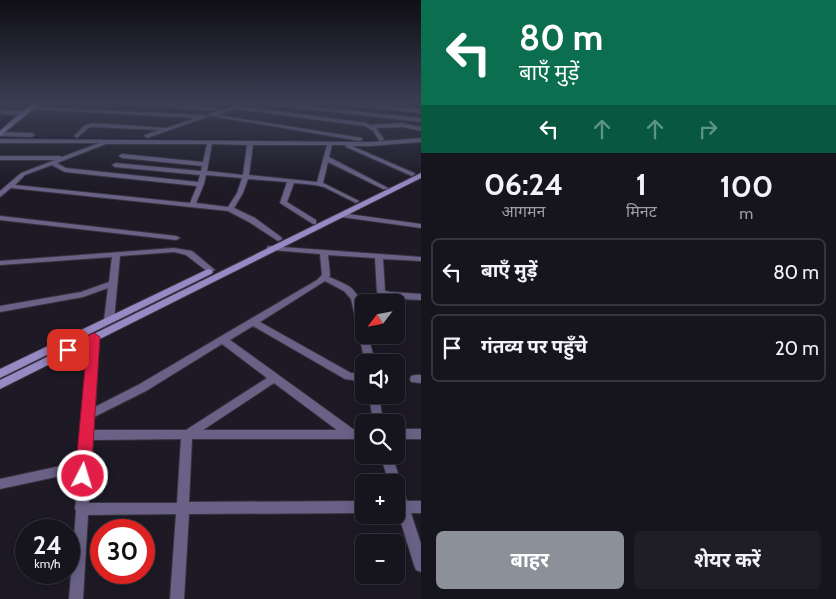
<!DOCTYPE html>
<html lang="hi">
<head>
<meta charset="utf-8">
<style>
	body { margin:0; font-family:Cabin,"Noto Sans Devanagari",sans-serif; background:#1f1d25; color:#f1f3f6; height:100vh; display:flex; flex-direction:column; font-size:19px; white-space:nowrap }
	* { box-sizing:border-box; margin:0 }
	p { font-size:16px; color:#9e9ea3 }
	.icon { flex:none; width:28px; height:28px; fill:none; stroke:currentColor; stroke-width:2; stroke-linecap:round; stroke-linejoin:round }
	.map { position:relative; flex:1; overflow:hidden }
	.details { display:flex; flex-direction:column; background:#16141c; width:415px }
	.details>* { flex:none }
	.hud { background:#0b6e4f; color:#fff; overflow:hidden }
	.needle { width:32px; rotate:238deg }
	.fabs { position:absolute; left:355px; top:294px; display:grid; gap:10px }
	.fabs a { display:grid; place-items:center; width:50px; height:50px; border-radius:8px; background:#16141c; box-shadow:0 2px 12px #0003,0 0 0 1px #35333b; font-size:25px }
	.speed { position:absolute; left:15px; top:519px; display:flex; gap:10px; font-size:25px; font-weight:700; text-align:center }
	.speed>* { display:grid; place-content:center; width:65px; height:65px; border-radius:50%; background:#16141c; box-shadow:0 2px 12px #0003,0 0 0 1px #35333b; line-height:1 }
	.speed small { font-size:12px; font-weight:400 }
	.speed .limit { border:8px solid #d22; background:#fff; color:#111 }
	.pin { position:absolute; display:grid; place-items:center; width:42px; height:42px; color:#fff; margin:-21px; border-radius:10px; box-shadow:0 2px 8px #0006 }
	.me { position:absolute; width:55px; margin:-28px; rotate:5deg; stroke-linejoin:round; filter:drop-shadow(0 0 4px #0008) }
	.turn { display:flex; align-items:center; gap:18px; height:105px; padding:0 15px; font-size:22px }
	.turn .icon { width:65px; height:65px; stroke-width:2.5 }
	.turn b { display:block; font-size:35px; line-height:42px }
	.lanes { display:flex; align-items:center; height:48px; padding:0 15px; background:#0003; justify-content:center; gap:25px; direction:ltr }
	.lanes .off { opacity:.35 }
	.eta { display:flex; justify-content:space-evenly; align-items:center; height:85px; text-align:center }
	.eta b { font-size:30px; font-weight:700; line-height:35px }
	.button { display:flex; gap:10px; margin-top:auto; padding:10px 15px }
	.button a { flex:1; height:58px; border-radius:8px; background:#8c9099; color:#fff; font-size:20px; font-weight:700; line-height:58px; text-align:center }
	.button a+a { background:#1f1d25; color:#f1f3f6 }
	ul { padding:0; list-style:none }
	li { display:flex; align-items:center; gap:15px; height:68px; margin:0 10px 8px; padding:0 5px; border:2px solid #35333b; border-radius:8px }
	li div { flex:1 }
	li b { display:block; font-size:19px }
	li em { font-style:normal }
	main { display:flex; flex:1; min-height:0 }
	.map>svg:first-child { display:block }
	.lines { fill:none; stroke-linecap:round; stroke-linejoin:round }
	.stream { stroke:#150034; stroke-width:2.5 }
	.canal { fill:#150034; fill-rule:evenodd }
	.lane-casing { stroke:#37343f; stroke-width:5.5 }
	.street-casing { stroke:#37343f; stroke-width:2 }
	.secondary-casing { stroke:#37343f; stroke-width:2 }
	.lane { stroke:#6a6286; stroke-width:4 }
	.street { fill:#6a6286; fill-rule:evenodd }
	.secondary { fill:#9789c3; fill-rule:evenodd }
	.route { fill:#e11d48; stroke:#92132f }
</style>
</head>
<body>
<main>
<div class="map">
<svg width="421" height="599" viewBox="0 0 421 599">
	<rect width="100%" height="100%" fill="#1d1a26"/>
	<g class="lines">
		<polyline class="stream" points="4,138 376,142"/>
		<polygon class="canal" points="26,103 34,103 0,128 0,122"/>
		<defs>
			<polyline id="lane" points="341,215 421,226"/>
			<g id="street">
				<polygon points="131,103 151,103 218,108 220,110 239,105 241,106 366,123 371,125 402,123 421,127 421,131 402,127 376,128 384,139 381,141 379,140 373,131 365,126 236,109 217,115 362,138 362,140 360,141 206,115 217,111 133,104"/>
				<polygon points="261,103 277,103 421,118 421,122 263,104"/>
				<polygon points="335,103 353,103 421,109 421,113 337,104"/>
				<polygon points="409,103 421,103 421,105"/>
				<polygon points="30,107 204,115 207,117 147,138 144,136 145,135 159,130 92,127 88,128 77,138 74,136 84,126 92,123 166,128 196,118 28,109 28,108"/>
				<polygon points="0,110 23,111 26,113 23,115 0,114"/>
				<polygon points="0,132 32,133 35,135 32,137 0,136"/>
				<path d="M421 138V142L371 146H352L414 173 415 174 412 176 346 147 345 145H332L329 157 388 188 387 189H383L328 162 323 183 359 201 356 203 324 187 315 185 294 183 287 202 316 220V224H313L280 203 287 182 248 179 243 193 234 208 255 218 281 237 282 239 278 241 249 222 228 211 11 188 0 197V191L21 173 55 160H0V156H59L62 157 99 143H0V139L371 142ZM106 144H207L203 162 122 154 119 156 122 158 202 166 201 171 115 163 112 165 115 167 200 175 198 182 66 168 57 163ZM212 144 247 145 243 175 207 171ZM253 145H327L317 182 249 175ZM52 165 65 172 197 186 190 203 15 185 25 175ZM206 175 242 178 237 193 228 207 196 203 204 184Z"/>
				<polygon points="0,216 176,236 180,238 176,240 0,220"/>
				<path d="M268 246 421 257V261L383 259 385 291 391 292 421 294V300C407 299 388 301 377 292L375 258 328 255 330 275 329 277C336 280 344 283 350 287 365 299 364 319 364 335H368L375 362H365L351 299 344 291 325 281 260 322 351 373 364 374V382L345 379 253 326 230 340 353 429H364V439H192L189 502 364 501V513L189 514 184 599H170L176 514 88 515 83 599H69L76 511 75 509 79 472 0 489V479L79 462 81 437 80 435 82 432 89 337 91 335 94 334 99 337 95 407 138 385 317 280 322 275 320 254 271 250H268L267 248ZM222 344 267 378 186 430H93L94 417 146 391ZM274 383 337 430H203ZM181 439 177 503H89L93 440Z"/>
				<polygon points="174,248 192,251 215,270 211,272 208,272 186,255 174,252 120,256 114,320 112,322 109,323 104,320 108,288 83,297 0,312 0,306 81,292 109,282 112,257 0,265 0,261"/>
				<polygon points="415,375 421,375 421,383 411,382 410,379 411,376"/>
				<polygon points="369,395 379,395 383,422 373,422"/>
				<rect x="396" y="429" width="25" height="10"/>
				<polygon points="380,455 392,455 407,501 421,501 421,513 411,513 421,544 421,572 416,570 414,565 398,513 396,513 396,482 389,482"/>
			</g>
			<g id="secondary">
				<polygon points="34,103 41,103 0,136 0,131 21,112"/>
				<polygon points="421,173 421,178 0,389 0,380"/>
				<polygon points="208,269 211,270 213,272 211,274 0,378 0,369"/>
			</g>
		</defs>
		<use href="#lane" class="lane-casing"/>
		<use href="#street" class="street-casing"/>
		<use href="#secondary" class="secondary-casing"/>
		<use href="#lane" class="lane"/>
		<use href="#street" class="street"/>
		<use href="#secondary" class="secondary"/>
	</g>
	<linearGradient id="sky" x2="0" y2="1"><stop stop-color="#100e15"/><stop offset="0.55" stop-color="#3a3e52"/><stop offset="1" stop-color="#3a3e52" stop-opacity="0"/></linearGradient>
	<rect width="421" height="187" fill="url(#sky)"/>
	<polygon class="route" points="94,333 100,337 91,476 88,481 83,483 77,481 75,476 87,346 68,354 62,350 63,347"/>
</svg>
<div class="fabs">
<a><svg class="needle" viewBox="-14 -14 28 28"><path d="M0-13l5 13h-10z" fill="#e53935"/><path d="M0 13l5-13h-10z" fill="#9e9ea3"/></svg></a>
<a><svg class="icon" aria-label="sound" viewBox="0 0 24 24"><path d="M4 9h4l5-4v14l-5-4H4zM17 9q2 3 0 6"/></svg></a>
<a><svg class="icon" aria-label="search" viewBox="0 0 24 24"><circle cx="10" cy="10" r="6"/><path d="M15 15l6 6"/></svg></a>
<a>+</a>
<a>−</a>
</div>
<div class="speed"><div>24<small>km/h</small></div><div class="limit">30</div></div>
<div class="pin" style="left:68px;top:350px;background:#d93025"><svg class="icon" aria-label="arrive" viewBox="0 0 24 24"><path d="M6 21V4h12l-3 4 3 4H6"/></svg></div>
<svg class="me" style="left:83px;top:476px" viewBox="-20 -20 40 40"><circle r="17" fill="#e11d48" stroke="#fff" stroke-width="3"/><path d="M0-11L8 9 0 5-8 9z" fill="#fff"/></svg>
</div>
<section class="details">
<div class="hud">
<div class="turn"><svg class="icon" aria-label="left" viewBox="0 0 24 24"><path d="M17 20v-9H6M10 6l-5 5 5 5"/></svg><div><b>80 m</b>बाएँ मुड़ें</div></div>
<div class="lanes"><svg class="icon" aria-label="left" viewBox="0 0 24 24"><path d="M17 20v-9H6M10 6l-5 5 5 5"/></svg><svg class="icon off" aria-label="ahead" viewBox="0 0 24 24"><path d="M12 20V5M6 11l6-6 6 6"/></svg><svg class="icon off" aria-label="ahead" viewBox="0 0 24 24"><path d="M12 20V5M6 11l6-6 6 6"/></svg><svg class="icon off" aria-label="right" viewBox="0 0 24 24"><path d="M7 20v-9h11M14 6l5 5-5 5"/></svg></div>
</div>
<div class="eta">
<div><b>06:24</b><p>आगमन</p></div>
<div><b>1</b><p>मिनट</p></div>
<div><b>100</b><p>m</p></div>
</div>
<ul>
<li><svg class="icon" aria-label="left" viewBox="0 0 24 24"><path d="M17 20v-9H6M10 6l-5 5 5 5"/></svg><div><b>बाएँ मुड़ें</b></div><em>80 m</em></li>
<li><svg class="icon" aria-label="arrive" viewBox="0 0 24 24"><path d="M6 21V4h12l-3 4 3 4H6"/></svg><div><b>गंतव्य पर पहुँचे</b></div><em>20 m</em></li>
</ul>
<div class="button"><a>बाहर</a><a>शेयर करें</a></div>
</section>
</main>
</body>
</html>
